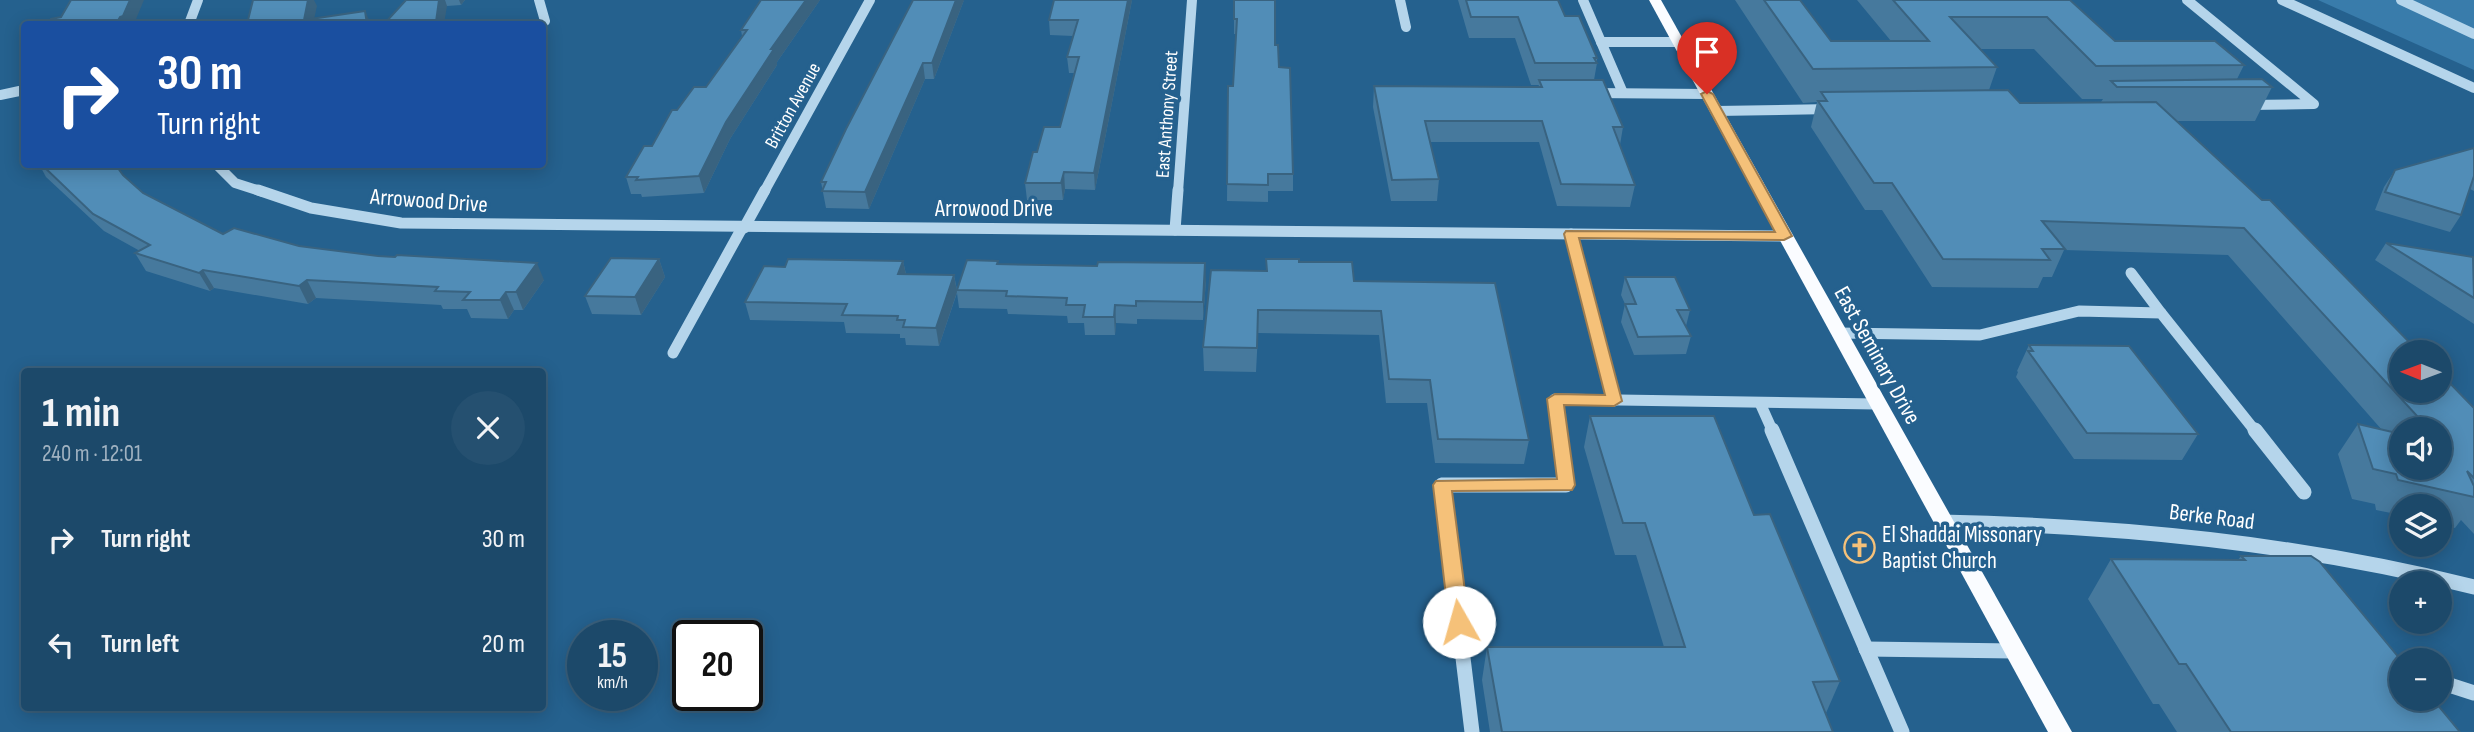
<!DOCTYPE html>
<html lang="en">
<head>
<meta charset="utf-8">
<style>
	body { margin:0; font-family:"Sofia Sans Condensed",sans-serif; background:#255070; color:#f1f3f6; height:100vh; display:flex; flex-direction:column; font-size:26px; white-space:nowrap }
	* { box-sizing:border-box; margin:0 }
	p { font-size:23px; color:#a0b2c1 }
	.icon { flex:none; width:38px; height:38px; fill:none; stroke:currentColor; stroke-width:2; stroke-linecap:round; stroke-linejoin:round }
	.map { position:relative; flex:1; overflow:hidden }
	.panel { position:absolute; left:21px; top:368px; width:525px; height:343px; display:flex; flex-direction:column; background:#1c496a; border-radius:7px; box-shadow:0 4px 18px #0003,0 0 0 2px #3a617e }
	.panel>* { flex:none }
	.guide { position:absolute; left:21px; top:21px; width:525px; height:147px; border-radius:7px; box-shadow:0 4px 18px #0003,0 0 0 2px #3a617e; background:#1a4fa0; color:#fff; overflow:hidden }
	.needle { width:46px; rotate:271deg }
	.buttons { position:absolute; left:2389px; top:340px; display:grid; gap:14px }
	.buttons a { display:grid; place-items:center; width:63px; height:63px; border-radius:50%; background:#1c496a; box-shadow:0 4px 18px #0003,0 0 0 2px #3a617e; font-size:35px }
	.speed { position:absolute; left:567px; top:620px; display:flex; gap:14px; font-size:35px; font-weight:700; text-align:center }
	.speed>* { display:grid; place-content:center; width:91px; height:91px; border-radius:50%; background:#1c496a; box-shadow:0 4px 18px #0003,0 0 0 2px #3a617e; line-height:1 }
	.speed small { font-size:18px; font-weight:400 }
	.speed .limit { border:4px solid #111; border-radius:10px; background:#fff; color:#111 }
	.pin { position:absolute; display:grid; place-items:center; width:60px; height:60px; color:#fff; margin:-72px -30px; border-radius:50% 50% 50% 0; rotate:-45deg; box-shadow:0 0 7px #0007 }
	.pin .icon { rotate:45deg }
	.me { position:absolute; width:77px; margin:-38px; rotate:353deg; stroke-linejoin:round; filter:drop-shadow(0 0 5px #0008) }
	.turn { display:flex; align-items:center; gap:24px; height:147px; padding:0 21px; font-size:32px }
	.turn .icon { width:91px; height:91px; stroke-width:2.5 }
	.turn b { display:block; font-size:49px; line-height:60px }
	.round { display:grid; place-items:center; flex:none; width:74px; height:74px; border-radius:37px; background:#255070 }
	.overview { display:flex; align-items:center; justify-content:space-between; height:119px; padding:0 21px }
	h1 { font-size:42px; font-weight:700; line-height:52px }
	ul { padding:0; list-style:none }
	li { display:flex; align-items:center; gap:21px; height:105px; padding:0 21px }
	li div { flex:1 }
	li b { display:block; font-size:26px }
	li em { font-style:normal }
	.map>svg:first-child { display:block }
	.green { fill:#397cab }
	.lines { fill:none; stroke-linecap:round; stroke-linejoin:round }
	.minor-far2 { stroke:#b5d5eb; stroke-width:10 }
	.minor-far1 { stroke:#b5d5eb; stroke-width:11 }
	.minor { stroke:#b5d5eb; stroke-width:15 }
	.major { fill:#fafcff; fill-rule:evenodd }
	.wall { fill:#46799d; fill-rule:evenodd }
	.shaded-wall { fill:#396380 }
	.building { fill:#518db7; stroke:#396380; stroke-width:2 }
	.route { fill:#f5c179; stroke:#9f7d4f; stroke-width:2 }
	.labels { text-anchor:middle; stroke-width:7; stroke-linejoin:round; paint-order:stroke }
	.far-street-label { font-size:19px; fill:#fff; stroke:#25618e }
	.street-label { font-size:23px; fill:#fff; stroke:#25618e }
	.poi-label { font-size:23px; fill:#fff; stroke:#25618e; text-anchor:start }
</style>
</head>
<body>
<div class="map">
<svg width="2474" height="732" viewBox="0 0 2474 732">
	<rect width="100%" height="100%" fill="#25618e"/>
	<polygon class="green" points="2318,0 2474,0 2474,70"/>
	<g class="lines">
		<g class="minor-far2">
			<polyline points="539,0 545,21"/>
			<polyline points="1400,0 1406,27"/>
			<polyline points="1583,0 1623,93"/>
			<polyline points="2187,0 2314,104 2248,105"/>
			<polyline points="2282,0 2474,88"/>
			<polyline points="2401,0 2474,34"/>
			<polyline points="189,24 198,0"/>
			<polyline points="1601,42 1678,42"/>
			<polyline points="1592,93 1707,94"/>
			<polyline points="0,95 24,90"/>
			<polyline points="1716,111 1831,109"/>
			<polyline points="216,164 235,183 263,192"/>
			<polyline points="764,192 870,0"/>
			<polyline points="1178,192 1192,0"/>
		</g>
		<g class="minor-far1">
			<polyline points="258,190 311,208 401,223 1784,236"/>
			<polyline points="744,228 765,190"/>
			<polyline points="1175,230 1178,190"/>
			<polyline points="1571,234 1614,401"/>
			<polyline points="2131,273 2161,313"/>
			<polyline points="1838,333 1980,335 2079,311 2161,313 2256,432"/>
			<polyline points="673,353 742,228"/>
			<polyline points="1760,403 1773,432"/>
			<polyline points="1559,432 1555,399 1876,404"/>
		</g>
		<g class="minor">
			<polyline points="1772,430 1902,732"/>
			<polyline points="2255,430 2304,492"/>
			<path d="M1941 522C2122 526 2298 543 2474 587"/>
			<polyline points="1866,649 2014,651"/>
			<polyline points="2440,682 2474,693"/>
			<polyline points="1472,732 1442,485 1566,485 1559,430"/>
		</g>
		<polygon class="major" points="1649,0 1661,0 2072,732 2048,732"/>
	</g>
	<g class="wall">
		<polygon points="406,0 465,0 461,5 447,6"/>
		<polygon points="761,0 820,0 777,62 777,65 730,139 704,193 642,197 641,194 631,194 626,177 652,146 677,110 706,87 742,36 741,30"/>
		<polygon points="964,0 934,79 925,79 869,209 826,208 821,182"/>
		<polygon points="1132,0 1095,190 1065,189 1063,200 1027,200 1025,183 1037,152 1060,127 1074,73 1069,73 1067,57 1073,36 1050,35 1049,20"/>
		<polygon points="1234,0 1275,45 1293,174 1293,191 1268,191 1268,202 1227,201 1228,86 1233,86 1236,34 1234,34"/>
		<polygon points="1458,0 1558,0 1565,16 1597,58 1597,63 1594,80 1623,127 1620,145 1635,185 1630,207 1557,206 1539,142 1430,142 1439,179 1437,201 1391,201 1373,107 1374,86 1538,87 1539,85 1531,85 1515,38 1469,38"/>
		<path d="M1735 0H1800L1831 41H1891L1857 0H2070L2115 41 2244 65 2237 79 2272 87 2255 121H2177L2474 408V534L2461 520 2455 528 2440 524V506H2401V515L2376 510 2375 504 2352 499 2338 454 2358 424 2382 430 2228 255 2064 250 2052 277H2043L2038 288 1932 287 1882 210H1865L1811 127 1817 102 1803 103ZM1980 49H2034L2082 99H2103L2101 102 2020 103 1989 90 1997 67ZM2401 429H2440V467H2401Z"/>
		<polygon points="2474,148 2474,191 2470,189 2461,215 2450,232 2375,210 2384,187 2395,170"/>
		<polygon points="39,164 115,164 123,175 143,193 223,234 299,246 544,280 523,310 514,310 508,319 471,318 467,309 443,309 441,305 316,298 308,304 214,288 210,291 146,271 135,253 140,251 104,231 46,177"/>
		<polygon points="2386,243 2474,258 2474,324 2375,260"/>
		<polygon points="659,259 665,277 641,315 592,314 585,296"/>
		<polygon points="903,261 906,274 954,275 957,290 998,264 1206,280 1203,320 1137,319 1137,324 1116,323 1115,335 1085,335 1084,323 1068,323 1067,316 1008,314 1007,309 959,308 957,293 939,346 906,345 905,338 900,338 900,334 846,333 844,322 750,320 745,302 785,267"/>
		<polygon points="1299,262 1354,281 1529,440 1524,464 1435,463 1427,403 1386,403 1379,335 1258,333 1256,372 1204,371 1203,347 1266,271"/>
		<polygon points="1625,277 1690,310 1686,326 1691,336 1686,354 1634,355 1621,322 1625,304 1621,295"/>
		<polygon points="2029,345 2198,434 2182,460 2074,459 2016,377 2018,372 2017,371"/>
		<polygon points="1590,416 1754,515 1840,681 1826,713 1833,732 1490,732 1482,680 1487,647 1664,647 1636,555 1615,555 1584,447"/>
		<polygon points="2241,556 2460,732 2177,732 2159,704 2153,704 2088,599 2111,559 2238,560"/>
	</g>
	<g class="shaded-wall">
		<polygon points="130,0 144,0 134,24 116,24"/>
		<polygon points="308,0 314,0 317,6 313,24 304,20"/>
		<polygon points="439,0 445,0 447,6 444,24 432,24"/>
		<polygon points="459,0 465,0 461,5"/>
		<polygon points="806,0 820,0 777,62 777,65 730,139 704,193 699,176 726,122 771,49"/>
		<polygon points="956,0 964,0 934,79 932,63"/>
		<polygon points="1128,0 1132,0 1095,190 1094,173"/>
		<polygon points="365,11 371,24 367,24"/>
		<polygon points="923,63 925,79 869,209 865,192"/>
		<polygon points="1064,172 1065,189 1063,200 1061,183"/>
		<polygon points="659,259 665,277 641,315 635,297"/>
		<polygon points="903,261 907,279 898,274"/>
		<polygon points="537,263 544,280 523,310 516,292"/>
		<polygon points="1205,263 1206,280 1203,320 1203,302"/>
		<polygon points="203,270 214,288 210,291 199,273"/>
		<polygon points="954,275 957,292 939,346 936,328"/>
		<polygon points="307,280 316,298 308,304 299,286"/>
		<polygon points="506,292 514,310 508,319 500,300"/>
		<polygon points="1115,305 1116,323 1115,335 1114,317"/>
	</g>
	<g class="building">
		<polygon points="71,0 130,0 123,16 120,17 116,24 48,24 51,19 61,17"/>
		<polygon points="253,0 308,0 304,20 365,11 367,24 247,24"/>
		<polygon points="406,0 439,0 436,22 432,22 432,24 384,24"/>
		<polygon points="761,0 806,0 771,49 774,49 726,122 699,176 636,180 638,177 626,177 644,146 652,146 672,110 677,110 694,87 706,87 747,30 741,30"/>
		<polygon points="913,0 956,0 932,63 923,63 865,192 822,191 826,182 821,182 846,129"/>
		<polygon points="1054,0 1128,0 1094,173 1064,172 1061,183 1025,183 1033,152 1037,152 1044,127 1060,127 1079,57 1067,57 1078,20 1049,20"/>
		<polygon points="1234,0 1275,0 1275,45 1278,45 1279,67 1290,68 1293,174 1268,174 1268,185 1227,184 1228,86 1233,86 1237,19 1234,19"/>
		<polygon points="1466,0 1558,0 1565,16 1579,16 1597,58 1594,58 1597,63 1535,63 1518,17 1471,17"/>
		<polygon points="1764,0 1800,0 1831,41 1929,41 1893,0 2070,0 2115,41 2215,41 2244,65 2096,66 2047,17 1950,17 1997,67 1813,69"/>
		<polygon points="2262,79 2272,87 2117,87 2111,81"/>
		<polygon points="1539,80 1603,80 1623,127 1613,127 1635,185 1561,184 1542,121 1425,121 1439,179 1392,180 1374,86 1542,87"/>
		<polygon points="2008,90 2020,103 2156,102 2262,200 2270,200 2419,352 2401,352 2401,390 2440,390 2440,373 2474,408 2474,478 2467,471 2474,486 2474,497 2398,480 2396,474 2373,469 2358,424 2401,434 2401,467 2440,467 2440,442 2441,442 2440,440 2440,429 2429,429 2244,228 2042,221 2065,249 2042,249 2050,260 1943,259 1892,183 1874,183 1818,101 1827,101 1821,92"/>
		<polygon points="2474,148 2474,176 2461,215 2385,192 2395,170"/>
		<polygon points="41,164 115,164 123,175 143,193 223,234 234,228 299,246 378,256 395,257 397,255 537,263 516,292 506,292 500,300 463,300 470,292 435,291 438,287 307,280 299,286 203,270 199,273 135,253 150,245 93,214"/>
		<polygon points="2386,243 2473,257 2474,298"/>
		<polygon points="611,258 659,259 635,297 585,296"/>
		<polygon points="788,259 903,261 898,274 954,275 936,328 903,327 905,320 897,320 898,316 842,315 847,304 745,302 764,266 785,267"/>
		<polygon points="1266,259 1299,259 1299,262 1352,262 1354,281 1495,283 1529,440 1438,439 1430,380 1389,379 1381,311 1258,310 1257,348 1203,347 1211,270 1267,271"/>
		<polygon points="967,260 998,261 997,264 1097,266 1098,262 1205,263 1203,302 1136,301 1136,306 1115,305 1114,317 1083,317 1085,305 1066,305 1067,298 1006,296 1007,291 957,290"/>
		<polygon points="1625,277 1675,277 1690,310 1677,310 1691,336 1638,337 1625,304 1636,304"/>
		<polygon points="2029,345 2129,346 2198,434 2087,433 2028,351 2033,351"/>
		<polygon points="1590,416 1714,416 1754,515 1770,514 1840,681 1813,682 1833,732 1502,732 1487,647 1685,647 1645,523 1623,523"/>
		<polygon points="2241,556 2311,556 2320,562 2401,660 2401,698 2432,698 2460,732 2231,732 2186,664 2179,664 2111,559 2245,560"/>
	</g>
	<polygon class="route" points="1707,91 1713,94 1792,236 1784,240 1579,238 1622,401 1614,406 1564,405 1575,485 1572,490 1452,491 1469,622 1466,628 1459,630 1452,628 1449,622 1433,485 1436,481 1557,479 1547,399 1555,394 1605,395 1564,234 1566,231 1775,232 1701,94"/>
	<defs>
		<symbol id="church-ring" viewBox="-11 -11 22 22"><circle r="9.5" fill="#25618e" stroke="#f5c179" stroke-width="1.5"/><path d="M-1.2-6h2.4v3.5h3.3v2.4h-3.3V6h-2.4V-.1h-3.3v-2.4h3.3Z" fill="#f5c179"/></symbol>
	</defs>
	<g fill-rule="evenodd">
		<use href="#church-ring" x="1842" y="530" width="35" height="35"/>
	</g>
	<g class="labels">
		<g class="far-street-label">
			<text transform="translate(792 105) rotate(-61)" y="7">Britton Avenue</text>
			<text transform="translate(1166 114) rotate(-86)" y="7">East Anthony Street</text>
		</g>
		<g class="street-label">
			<text transform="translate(429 200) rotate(4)" y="8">Arrowood Drive</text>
			<text x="994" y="216">Arrowood Drive</text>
			<text transform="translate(1878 355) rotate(61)" y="8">East Seminary Drive</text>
			<text transform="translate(2212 516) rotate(7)" y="8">Berke Road</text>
		</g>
		<g class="poi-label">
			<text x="1882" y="542">El Shaddai Missonary<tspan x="1882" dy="26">Baptist Church</tspan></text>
		</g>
	</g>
</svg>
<div class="buttons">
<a><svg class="needle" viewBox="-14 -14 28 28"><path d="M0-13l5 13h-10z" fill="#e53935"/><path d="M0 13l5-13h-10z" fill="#a0b2c1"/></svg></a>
<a><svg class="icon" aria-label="sound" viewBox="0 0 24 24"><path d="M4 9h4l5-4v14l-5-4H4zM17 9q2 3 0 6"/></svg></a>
<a><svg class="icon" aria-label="layers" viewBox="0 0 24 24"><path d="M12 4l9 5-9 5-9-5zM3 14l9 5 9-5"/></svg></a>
<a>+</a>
<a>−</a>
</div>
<div class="speed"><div>15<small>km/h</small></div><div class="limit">20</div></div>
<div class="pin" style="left:1707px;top:94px;background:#d93025"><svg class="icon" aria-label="arrive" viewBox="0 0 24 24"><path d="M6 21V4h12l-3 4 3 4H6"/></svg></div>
<svg class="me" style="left:1459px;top:622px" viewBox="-20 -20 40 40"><circle r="19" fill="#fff"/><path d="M0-13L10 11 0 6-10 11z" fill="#f5c179"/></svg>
<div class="guide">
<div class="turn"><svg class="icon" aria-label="right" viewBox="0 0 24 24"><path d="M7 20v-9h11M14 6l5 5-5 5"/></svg><div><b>30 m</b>Turn right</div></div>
</div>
<section class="panel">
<div class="overview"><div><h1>1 min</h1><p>240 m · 12:01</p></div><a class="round"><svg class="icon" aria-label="close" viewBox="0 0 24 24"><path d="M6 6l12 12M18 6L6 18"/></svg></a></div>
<ul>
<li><svg class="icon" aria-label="right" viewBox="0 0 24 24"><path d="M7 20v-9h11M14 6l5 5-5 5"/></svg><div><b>Turn right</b></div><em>30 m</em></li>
<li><svg class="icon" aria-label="left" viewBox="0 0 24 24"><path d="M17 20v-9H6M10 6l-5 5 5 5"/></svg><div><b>Turn left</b></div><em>20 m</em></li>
</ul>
</section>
</div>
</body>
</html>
